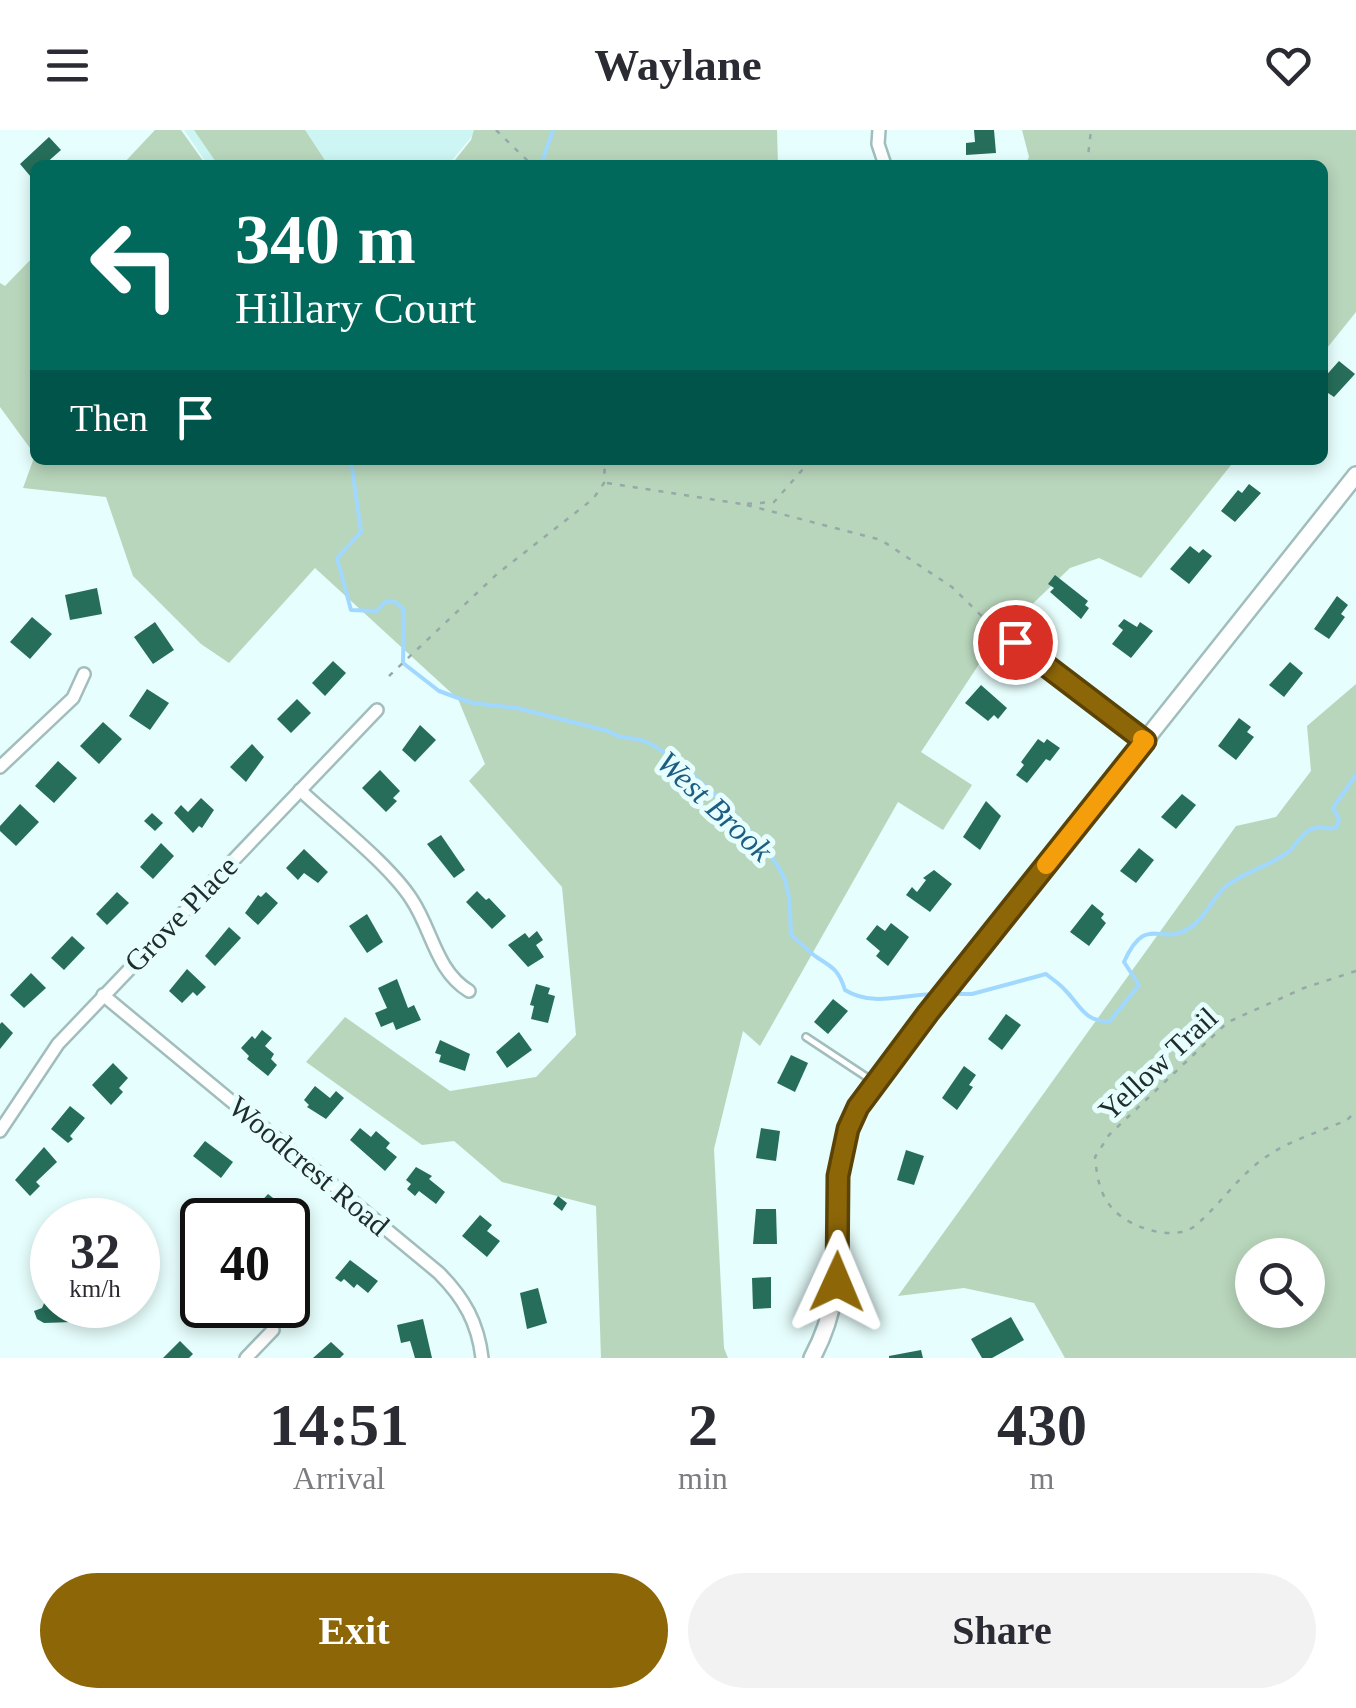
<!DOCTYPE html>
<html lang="en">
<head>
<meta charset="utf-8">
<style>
	body { margin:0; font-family:Georgia,serif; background:#f2f2f3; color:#2b2b33; height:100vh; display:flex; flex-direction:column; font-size:38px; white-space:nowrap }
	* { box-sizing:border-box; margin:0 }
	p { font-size:32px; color:#7c7c81 }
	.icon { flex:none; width:55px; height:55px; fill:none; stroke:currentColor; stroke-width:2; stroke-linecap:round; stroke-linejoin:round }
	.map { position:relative; height:1228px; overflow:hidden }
	.drawer { display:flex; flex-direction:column; background:#fff; flex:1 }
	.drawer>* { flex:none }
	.guide { position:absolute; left:30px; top:30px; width:1298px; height:305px; border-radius:15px; box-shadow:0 5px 15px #0003; background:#00695c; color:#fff; overflow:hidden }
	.tools { position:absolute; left:1235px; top:1108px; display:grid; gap:20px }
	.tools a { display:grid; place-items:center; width:90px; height:90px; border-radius:50%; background:#fff; box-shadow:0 5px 15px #0003; font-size:50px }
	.speed { position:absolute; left:30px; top:1068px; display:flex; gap:20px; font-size:50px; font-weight:700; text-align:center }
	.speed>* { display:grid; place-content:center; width:130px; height:130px; border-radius:50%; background:#fff; box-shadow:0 5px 15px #0003; line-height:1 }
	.speed small { font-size:25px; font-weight:400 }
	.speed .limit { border:5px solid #111; border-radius:15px; background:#fff; color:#111 }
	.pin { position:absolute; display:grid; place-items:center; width:85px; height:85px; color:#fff; margin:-42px; border:5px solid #fff; border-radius:50%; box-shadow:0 2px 10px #0007 }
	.me { position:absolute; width:110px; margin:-55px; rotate:1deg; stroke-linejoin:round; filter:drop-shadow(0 0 8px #0008) }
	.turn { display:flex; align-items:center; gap:35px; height:210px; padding:0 40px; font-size:45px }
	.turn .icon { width:130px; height:130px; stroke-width:2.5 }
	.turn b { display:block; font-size:70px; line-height:85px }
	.then { display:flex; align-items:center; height:95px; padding:0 40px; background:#0003; gap:20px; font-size:38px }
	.eta { display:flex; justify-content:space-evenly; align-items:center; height:170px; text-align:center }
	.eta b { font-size:60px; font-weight:700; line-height:70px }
	.primary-button { display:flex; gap:20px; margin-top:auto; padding:20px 40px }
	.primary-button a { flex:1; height:115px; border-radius:60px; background:#8c6607; color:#fff; font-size:40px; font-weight:700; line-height:115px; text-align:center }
	.primary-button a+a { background:#f2f2f3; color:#2b2b33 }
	header { display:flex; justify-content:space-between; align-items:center; height:130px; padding:0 40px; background:#fff; font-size:45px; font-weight:700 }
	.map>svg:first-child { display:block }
	.built { fill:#cdf5f4 }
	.green { fill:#b8d6bc; fill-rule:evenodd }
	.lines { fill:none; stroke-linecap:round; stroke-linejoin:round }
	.stream { stroke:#a0d8ff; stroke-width:4 }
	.building { fill:#266e5a }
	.lane-casing { stroke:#a1bebd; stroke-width:10 }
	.street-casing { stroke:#a1bebd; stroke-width:16 }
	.secondary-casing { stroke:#a1bebd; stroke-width:20 }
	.path { stroke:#96a9a8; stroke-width:2.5; stroke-dasharray:5 8; stroke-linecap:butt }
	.lane { stroke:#fff; stroke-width:5 }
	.street { stroke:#fff; stroke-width:11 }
	.secondary { stroke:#fff; stroke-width:15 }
	.route-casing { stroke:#5b4205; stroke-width:25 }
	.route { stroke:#8c6607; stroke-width:18 }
	.slow { stroke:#f59e0b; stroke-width:18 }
	.labels { text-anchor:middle; stroke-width:10; stroke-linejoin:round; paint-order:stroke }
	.street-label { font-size:30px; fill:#212d2c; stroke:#e6fefd }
	.water-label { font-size:32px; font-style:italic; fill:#1e5d82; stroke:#e6fefd }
</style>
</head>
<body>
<header><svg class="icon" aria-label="menu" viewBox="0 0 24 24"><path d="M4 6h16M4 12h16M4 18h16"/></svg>Waylane<svg class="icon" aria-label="heart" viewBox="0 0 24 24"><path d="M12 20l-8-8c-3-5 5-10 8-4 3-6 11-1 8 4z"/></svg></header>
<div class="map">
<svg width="1356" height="1228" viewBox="0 0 1356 1228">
	<rect width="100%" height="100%" fill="#e6fefd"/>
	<polygon class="built" points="184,0 477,0 448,35 208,35"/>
	<g class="green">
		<polygon points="155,0 181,0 206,35 122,35"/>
		<polygon points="194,0 305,0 328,35 218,35"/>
		<polygon points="474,0 777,0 778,35 451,35 471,10"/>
		<polygon points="1022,0 1356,0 1356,182 1323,223 1322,35 1025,35 1029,27"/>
		<polygon points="35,125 35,330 1235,330 1141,448 1099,428 1070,438 995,510 921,622 972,655 943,700 898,672 760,916 743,901 714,1019 724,1218 728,1228 601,1228 596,1076 502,1052 454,1011 422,1015 306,932 345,887 450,961 536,947 576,905 562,757 469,651 485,634 458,569 315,438 229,533 201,514 133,446 106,367 23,358 35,325 0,277 0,153 5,156"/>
		<path d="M1356 554V1228H1065L1034 1173 964 1158 898 1166 1236 696 1276 687 1311 641 1307 596ZM1252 1125H1308V1180H1252Z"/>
	</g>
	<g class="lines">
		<g class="stream">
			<polyline points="541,35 553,0"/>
			<path d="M351 330 361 402 337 428 351 480 377 481 385 472 394 471 404 480 403 533 439 561 472 573 517 578 608 601C623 611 630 606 644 611 678 624 775 717 785 751 791 768 790 787 791 805 800 812 808 822 818 828 834 838 839 841 845 860 874 878 906 863 938 864"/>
			<path d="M952 864H972L1046 844C1052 849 1060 854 1065 860 1080 875 1085 893 1110 891L1139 855 1124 832C1147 781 1160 819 1191 797 1207 786 1213 767 1226 756 1245 742 1268 736 1287 723 1296 716 1303 700 1315 698 1324 696 1328 701 1337 697L1339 689 1333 678 1356 645"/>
		</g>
	</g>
	<g class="building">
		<polygon points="974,0 994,0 996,23 966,25 966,13 975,12"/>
		<polygon points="49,7 61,20 44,35 35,35 35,43 31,47 20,34"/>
		<polygon points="1339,231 1355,244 1334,267 1322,259 1322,250"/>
		<polygon points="1249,354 1261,363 1235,392 1221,381 1238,360 1242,363"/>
		<polygon points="1190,416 1199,423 1203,419 1212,426 1189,454 1170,439"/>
		<polygon points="1055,445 1088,471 1085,475 1089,478 1081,489 1050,462 1054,458 1048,454"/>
		<polygon points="97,458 102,484 70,490 65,465"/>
		<polygon points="1337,466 1348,475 1341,484 1345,487 1329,509 1314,499"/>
		<polygon points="32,487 52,504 30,529 10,512"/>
		<polygon points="1124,489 1137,497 1140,492 1153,501 1131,528 1112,514 1123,500 1118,496"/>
		<polygon points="155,492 174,520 153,534 134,507"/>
		<polygon points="333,531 346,543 325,566 312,553"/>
		<polygon points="1290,532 1303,543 1284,567 1269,555"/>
		<polygon points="981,555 1007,578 998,589 994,585 988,591 965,573"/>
		<polygon points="147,559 169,573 150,600 129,586"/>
		<polygon points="297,569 311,583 291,603 277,589"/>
		<polygon points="1239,588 1251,597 1247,602 1254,607 1236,630 1218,616"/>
		<polygon points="103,592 122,609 99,634 80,616"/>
		<polygon points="420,595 436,610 415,632 402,620"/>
		<polygon points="1038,609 1044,613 1047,609 1060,618 1050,631 1046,629 1027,653 1016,645 1024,635 1021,632"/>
		<polygon points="252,614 264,627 246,652 230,637"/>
		<polygon points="58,631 77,648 54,673 35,656"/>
		<polygon points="380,640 400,661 393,668 397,671 386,682 362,658"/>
		<polygon points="1182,664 1196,675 1176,699 1161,687"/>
		<polygon points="201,668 214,680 202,698 199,696 193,703 174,683 181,675 188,682"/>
		<polygon points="986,671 1001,686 980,720 963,707"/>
		<polygon points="20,674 39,692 16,716 0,701 0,696"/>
		<polygon points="152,683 163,693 155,701 144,691"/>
		<polygon points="441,705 465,740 454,748 427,714"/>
		<polygon points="161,713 174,726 153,749 140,737"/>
		<polygon points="1139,718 1154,730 1136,753 1120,741"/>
		<polygon points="304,719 328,742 318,753 304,743 298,750 286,738"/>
		<polygon points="934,740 952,754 930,782 906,765 912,757 917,762 926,750 923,748"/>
		<polygon points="477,761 486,770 489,768 506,786 492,799 466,772"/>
		<polygon points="117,762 129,773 107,795 96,784"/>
		<polygon points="266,762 278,773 258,795 245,783 258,765 261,767"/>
		<polygon points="1092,774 1104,784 1101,788 1106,793 1089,816 1070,802"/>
		<polygon points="367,784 383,812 367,823 349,796"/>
		<polygon points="891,793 909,807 888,836 876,826 880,821 866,809 877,795 885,801"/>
		<polygon points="229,797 241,808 215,836 205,826"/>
		<polygon points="537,801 543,810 536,815 544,827 528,837 508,815 525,803 529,808"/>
		<polygon points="72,806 85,818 64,840 51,828"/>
		<polygon points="187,839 206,857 197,866 193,862 182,873 169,861"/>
		<polygon points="31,843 46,858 24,878 10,865"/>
		<polygon points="397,849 408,878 414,875 421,890 396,900 393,892 381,897 375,883 387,878 378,858"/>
		<polygon points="536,854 550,858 548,864 555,866 548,893 531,889 534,876 530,875"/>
		<polygon points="833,869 848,881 828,904 814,892"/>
		<polygon points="1006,884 1021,895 1002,920 988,909"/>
		<polygon points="2,892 13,903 0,919 0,894"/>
		<polygon points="262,900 272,908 265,916 274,924 271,929 277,935 268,946 247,929 249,926 241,918 252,906 255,909"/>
		<polygon points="519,902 532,920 507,938 496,922"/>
		<polygon points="440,910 470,924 465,941 439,932 441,925 435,923"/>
		<polygon points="791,925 808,933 795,962 777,953"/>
		<polygon points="113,933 128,948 119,958 123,962 111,975 92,955"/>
		<polygon points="964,936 976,945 969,955 973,957 957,980 942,968"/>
		<polygon points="315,956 330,968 336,961 344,968 326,989 307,977 309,975 304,970"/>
		<polygon points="70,976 85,988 70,1006 73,1009 68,1013 51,999"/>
		<polygon points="360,998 371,1007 376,1001 390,1013 386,1018 397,1027 385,1041 350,1010"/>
		<polygon points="761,998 780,1001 776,1031 756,1028"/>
		<polygon points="205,1011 233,1032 221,1048 193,1026"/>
		<polygon points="44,1017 57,1032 36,1052 40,1056 30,1066 15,1050"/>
		<polygon points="906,1020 924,1026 914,1055 897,1050"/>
		<polygon points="416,1037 432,1046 429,1049 445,1062 436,1074 419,1061 415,1066 407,1059 411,1054 406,1050"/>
		<polygon points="268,1064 282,1075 284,1073 299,1085 296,1088 299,1091 294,1097 290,1094 288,1096 288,1090 271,1090 256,1077"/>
		<polygon points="558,1066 567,1073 562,1081 553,1074"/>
		<polygon points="756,1079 776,1079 777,1114 753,1114"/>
		<polygon points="480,1085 492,1095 487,1101 500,1111 487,1127 462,1106"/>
		<polygon points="350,1130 378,1151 368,1163 357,1154 354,1158 344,1149 341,1152 335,1148"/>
		<polygon points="771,1147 771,1178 753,1179 752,1148"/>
		<polygon points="538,1158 547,1193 527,1199 520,1163"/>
		<polygon points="52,1168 52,1175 90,1175 78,1187 73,1184 73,1192 44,1193 37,1189 34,1181 42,1178 46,1169"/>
		<polygon points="1011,1187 1024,1210 992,1228 982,1228 971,1209"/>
		<polygon points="423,1189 432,1228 415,1228 410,1211 401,1213 397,1195"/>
		<polygon points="180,1211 193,1224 189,1228 163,1228"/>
		<polygon points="331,1212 344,1224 340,1228 313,1228"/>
		<polygon points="921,1220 923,1228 889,1228 889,1226"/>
	</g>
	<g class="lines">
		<defs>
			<polyline id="lane" points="806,907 871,950"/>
			<g id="street">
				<polyline points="879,0 878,14 885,35"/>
				<polyline points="1015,512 1145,611"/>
				<polyline points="0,637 73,568 84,544"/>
				<path d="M300 660C332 690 390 735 412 770 432 800 436 841 469 861"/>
				<path d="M103 865 439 1143C464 1168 478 1193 482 1228"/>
				<polyline points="0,1001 58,914 377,580"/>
				<polyline points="246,1228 273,1200"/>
			</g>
			<path id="secondary" d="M812 1228C849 1159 831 1116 838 1045 841 1013 853 985 869 958L1356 345"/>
		</defs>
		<use href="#lane" class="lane-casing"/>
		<use href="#street" class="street-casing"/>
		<use href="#secondary" class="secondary-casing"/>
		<g class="path">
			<polyline points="496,0 532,35"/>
			<polyline points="1087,35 1091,0"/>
			<polyline points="811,330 774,372 743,374 881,410 952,457 994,498"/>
			<polyline points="607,353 742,374"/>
			<polyline points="389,546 497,444 593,369 604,353 605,330"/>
			<path d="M1356 841 1304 858 1228 892 1109 1005 1095 1027C1097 1046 1099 1063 1112 1078 1129 1098 1175 1113 1196 1095 1222 1073 1240 1043 1269 1025 1291 1010 1322 1001 1347 990L1356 981"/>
		</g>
		<use href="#lane" class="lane"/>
		<use href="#street" class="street"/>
		<use href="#secondary" class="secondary"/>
	</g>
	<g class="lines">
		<defs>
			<polyline id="route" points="837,1152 838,1046 848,999 858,977 928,883 1145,611 1015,512"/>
		</defs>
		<use href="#route" class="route-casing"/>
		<use href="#route" class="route"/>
		<polyline class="slow" points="1046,735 1145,611 1142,609"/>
	</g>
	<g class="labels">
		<g class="street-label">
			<text transform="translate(181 784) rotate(-46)" y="10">Grove Place</text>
			<text transform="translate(1158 934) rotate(-43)" y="10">Yellow Trail</text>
			<text transform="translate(309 1036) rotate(40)" y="10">Woodcrest Road</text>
		</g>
		<g class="water-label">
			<text transform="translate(715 676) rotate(43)" y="11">West Brook</text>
		</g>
	</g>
</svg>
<div class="tools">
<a><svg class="icon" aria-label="search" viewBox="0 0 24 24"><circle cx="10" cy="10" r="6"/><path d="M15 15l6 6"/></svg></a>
</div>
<div class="speed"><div>32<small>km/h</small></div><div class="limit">40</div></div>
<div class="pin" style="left:1015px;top:512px;background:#d93025"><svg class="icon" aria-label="arrive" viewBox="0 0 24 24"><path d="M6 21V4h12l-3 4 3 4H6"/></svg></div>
<svg class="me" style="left:837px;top:1152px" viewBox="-20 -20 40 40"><path d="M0-17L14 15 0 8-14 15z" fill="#8c6607" stroke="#fff" stroke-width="4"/></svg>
<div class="guide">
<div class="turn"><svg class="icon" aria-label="left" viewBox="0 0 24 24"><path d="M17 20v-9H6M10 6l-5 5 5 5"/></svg><div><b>340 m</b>Hillary Court</div></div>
<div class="then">Then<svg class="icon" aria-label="arrive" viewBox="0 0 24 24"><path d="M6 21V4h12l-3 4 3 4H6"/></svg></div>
</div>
</div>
<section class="drawer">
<div class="eta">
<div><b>14:51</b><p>Arrival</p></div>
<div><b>2</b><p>min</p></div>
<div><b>430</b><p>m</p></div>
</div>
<div class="primary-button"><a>Exit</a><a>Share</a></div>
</section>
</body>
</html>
